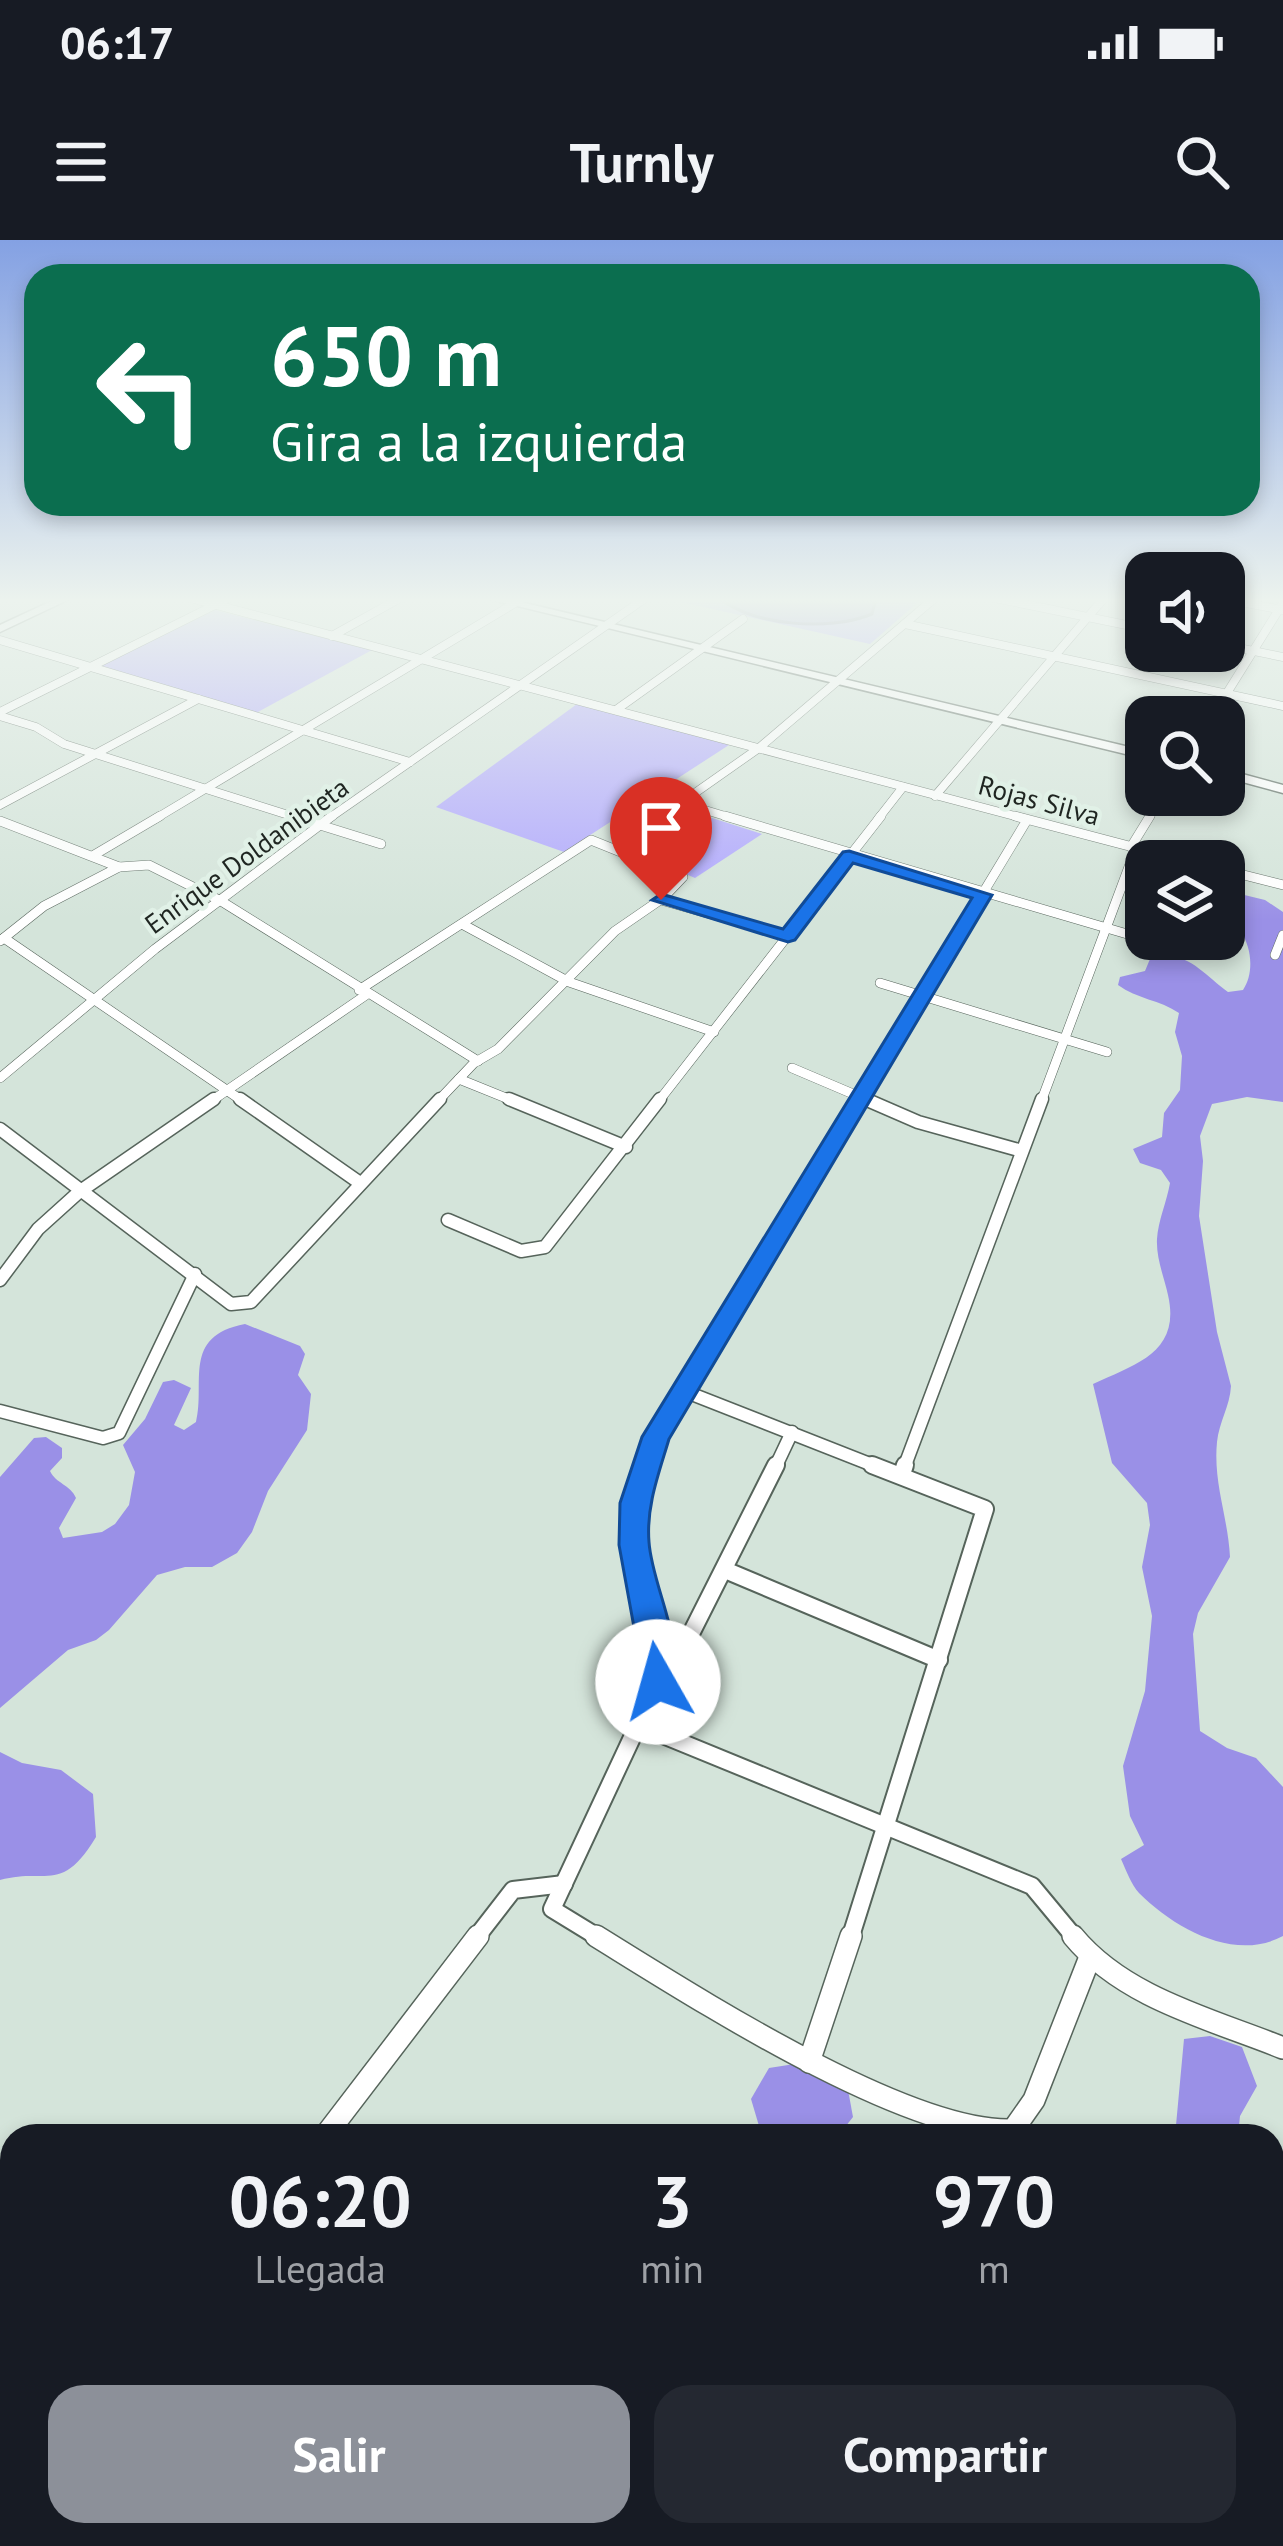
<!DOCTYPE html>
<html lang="es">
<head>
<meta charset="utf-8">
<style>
	body { margin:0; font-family:"PT Sans",sans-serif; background:#242831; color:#f1f3f6; height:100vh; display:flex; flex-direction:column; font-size:45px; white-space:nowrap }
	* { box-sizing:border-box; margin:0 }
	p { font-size:39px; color:#9ea1a6 }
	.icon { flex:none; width:66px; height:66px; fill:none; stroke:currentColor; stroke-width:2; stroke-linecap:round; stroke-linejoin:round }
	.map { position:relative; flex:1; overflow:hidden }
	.panel { position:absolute; left:0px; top:1884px; width:1284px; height:423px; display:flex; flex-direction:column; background:#171b24; border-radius:36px 36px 0 0; box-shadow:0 6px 18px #0003 }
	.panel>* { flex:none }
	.guide { position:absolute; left:24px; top:24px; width:1236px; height:252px; border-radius:36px; box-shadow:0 6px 18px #0003; background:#0b6e4f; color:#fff; overflow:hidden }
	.tools { position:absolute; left:1125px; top:312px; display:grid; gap:24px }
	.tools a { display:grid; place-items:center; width:120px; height:120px; border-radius:24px; background:#171b24; box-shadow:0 6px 18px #0003; font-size:60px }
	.pin { position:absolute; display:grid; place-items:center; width:102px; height:102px; color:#fff; margin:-123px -51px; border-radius:50% 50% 50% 0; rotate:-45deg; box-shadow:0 0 12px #0007 }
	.pin .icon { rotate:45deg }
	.me { position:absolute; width:132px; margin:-66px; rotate:353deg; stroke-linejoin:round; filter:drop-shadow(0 0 9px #0008) }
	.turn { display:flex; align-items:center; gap:42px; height:252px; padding:0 48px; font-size:54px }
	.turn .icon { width:156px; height:156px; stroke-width:2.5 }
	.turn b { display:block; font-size:84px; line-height:102px }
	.eta { display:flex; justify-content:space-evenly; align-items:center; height:204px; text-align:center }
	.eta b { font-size:72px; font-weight:700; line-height:84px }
	.action { display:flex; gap:24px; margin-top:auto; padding:24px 48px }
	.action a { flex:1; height:138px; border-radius:36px; background:#8c9099; color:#fff; font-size:48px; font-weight:700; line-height:138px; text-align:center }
	.action a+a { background:#242831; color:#f1f3f6 }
	.status { display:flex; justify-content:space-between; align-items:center; height:84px; padding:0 60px; background:#171b24; direction:ltr }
	.status svg { height:33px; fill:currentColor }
	header { display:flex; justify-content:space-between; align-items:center; height:156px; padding:0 48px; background:#171b24; font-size:54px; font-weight:700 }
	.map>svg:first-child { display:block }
	.green { fill:#afa6fe }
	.forest { fill:#9a90e7 }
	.water { fill:#8f85db; stroke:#6d68a3; stroke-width:3 }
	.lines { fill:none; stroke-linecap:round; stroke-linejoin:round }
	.minor-far4-casing { stroke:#56645b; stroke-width:9 }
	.minor-far3-casing { stroke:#56645b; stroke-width:10 }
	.minor-far2-casing { stroke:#56645b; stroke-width:15 }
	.minor-far1-casing { stroke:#56645b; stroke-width:20 }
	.minor-casing { stroke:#56645b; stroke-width:24 }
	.primary-casing { stroke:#56645b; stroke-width:3 }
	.minor-far4 { stroke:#fff; stroke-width:8 }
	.minor-far3 { stroke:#fff; stroke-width:9 }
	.minor-far2 { stroke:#fff; stroke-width:12 }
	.minor-far1 { stroke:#fff; stroke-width:16 }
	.minor { stroke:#fff; stroke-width:21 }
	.primary { fill:#fff; fill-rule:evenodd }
	.route { fill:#1a73e8; stroke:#114b97; stroke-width:3 }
	.labels { text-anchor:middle; stroke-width:9; stroke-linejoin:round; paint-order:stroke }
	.far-street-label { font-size:27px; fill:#1f2521; stroke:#e1f1e7 }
</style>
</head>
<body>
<div class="status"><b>06:17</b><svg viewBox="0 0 49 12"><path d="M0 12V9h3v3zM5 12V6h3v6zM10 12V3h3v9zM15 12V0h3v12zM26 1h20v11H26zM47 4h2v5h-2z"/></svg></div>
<header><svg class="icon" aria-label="menu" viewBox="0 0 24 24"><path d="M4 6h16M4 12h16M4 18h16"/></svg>Turnly<svg class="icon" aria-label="search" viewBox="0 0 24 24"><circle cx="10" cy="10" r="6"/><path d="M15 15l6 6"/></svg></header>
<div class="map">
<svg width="1283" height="2306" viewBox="0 0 1283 2306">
	<rect width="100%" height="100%" fill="#d4e4da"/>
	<g class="green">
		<polygon points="659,357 924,357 870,404"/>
		<polygon points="215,370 372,410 256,473 98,427"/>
		<polygon points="577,464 729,505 564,612 436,567"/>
		<polygon points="684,569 762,594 695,638 626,608"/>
		<polygon points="127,2295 422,2295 433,2302 431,2306 121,2306"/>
	</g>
	<g class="forest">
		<path d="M1232 652 1265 660 1283 672V862L1247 857 1212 864 1200 896 1203 921 1199 976 1217 1092 1231 1146C1230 1166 1219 1182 1217 1202 1213 1243 1228 1277 1230 1317L1198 1373 1193 1394 1200 1491 1227 1508 1256 1518 1283 1547V1696C1235 1722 1175 1689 1139 1653 1131 1644 1126 1630 1121 1619L1144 1605 1130 1576 1123 1526 1145 1451 1152 1376 1142 1327 1150 1285 1147 1263 1112 1223 1093 1144C1137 1124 1181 1112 1168 1055 1164 1037 1156 1018 1157 999 1158 981 1167 961 1170 943L1161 930 1140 923 1133 909 1162 897 1164 873 1180 850 1182 816 1175 792 1179 773C1160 760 1137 759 1118 745L1120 737 1145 731 1150 719C1185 707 1202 733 1228 752L1243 750C1254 734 1252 708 1241 692L1224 690V671Z"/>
		<path d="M245 1084 300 1106 305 1114 298 1135 311 1154 307 1190 268 1251 252 1292 237 1313 212 1327H185L157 1335 109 1390 96 1400 68 1410 0 1468V1237L34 1198 46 1197 62 1208V1218L50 1231C56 1244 70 1244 76 1258L59 1288 63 1298 102 1292 115 1284 129 1265 135 1232 123 1205 145 1179 163 1142 174 1140 191 1148 174 1185 184 1190 196 1182C206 1143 181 1096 245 1084Z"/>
		<path d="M0 1512 22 1523 61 1530 93 1554 96 1597C61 1655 47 1627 0 1640Z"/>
		<polygon points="1210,1796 1242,1807 1257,1846 1240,1876 1238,1896 1175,1896 1184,1799"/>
		<polygon points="801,1823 846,1839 853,1877 838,1896 762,1896 751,1859 769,1828"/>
		<polygon points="425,2295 648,2295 639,2306 435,2306"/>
		<polygon points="801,2295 1156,2295 1149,2306 793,2306"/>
	</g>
	<path class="water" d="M718 357H869L875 363 872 374C832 391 753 387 718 357Z"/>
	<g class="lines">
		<defs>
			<g id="minor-far4">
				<polyline points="186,357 1026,579"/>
				<polyline points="990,357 1146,389"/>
				<polyline points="1224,359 1283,370"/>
				<polyline points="905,384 1283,466"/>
				<polyline points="332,396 402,357"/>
				<polyline points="0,400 410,522"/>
				<polyline points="1224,405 1283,417"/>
				<polyline points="616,470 743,379"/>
				<polyline points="0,472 231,357"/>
				<polyline points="0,476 36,487 64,504 301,579"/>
				<polyline points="1212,477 1283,363"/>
				<polyline points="935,556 1105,357"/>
				<polyline points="682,563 735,579"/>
				<polyline points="0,565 198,459"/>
				<polyline points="155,579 525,357"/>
				<polyline points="328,579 647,357"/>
				<polyline points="658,579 759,508 936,357"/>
				<polyline points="878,579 903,547"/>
				<polyline points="1148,579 1163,555"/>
			</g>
			<g id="minor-far3">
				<polyline points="291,576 381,604"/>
				<polyline points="725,576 1151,701"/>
				<polyline points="1015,576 1186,621"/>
				<polyline points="0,581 119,627 44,666 0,701"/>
				<polyline points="1131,607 1150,576"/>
				<polyline points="616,608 662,576"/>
				<polyline points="94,615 160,576"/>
				<polyline points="119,627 149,625 221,661 478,821"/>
				<polyline points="1224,630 1283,645"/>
				<polyline points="661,660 788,696"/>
				<polyline points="462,684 569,742 714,792"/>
				<polyline points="4,698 244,862"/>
				<polyline points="1275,715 1283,695"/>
				<polyline points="880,743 1107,812"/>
				<polyline points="359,750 591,600 683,637 663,658 615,691 498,809 474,823 437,862"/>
				<polyline points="792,828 872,862"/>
				<polyline points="0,838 155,709 332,576"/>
				<polyline points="459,839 516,862"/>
				<polyline points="210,862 366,755"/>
				<polyline points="658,862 881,576"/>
				<polyline points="857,862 1027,580"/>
				<polyline points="1041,862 1136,608"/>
			</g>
			<g id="minor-far2">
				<polyline points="240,859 360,943"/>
				<polyline points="509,859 626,907"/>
				<polyline points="865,859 918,882 1022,911"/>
				<polyline points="0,889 231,1064 251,1062 440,859"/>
				<polyline points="448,980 521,1011 545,1007 660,859"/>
				<polyline points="0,1040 38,989 79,952 214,859"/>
				<polyline points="684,1151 880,1228"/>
				<polyline points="0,1171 103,1198 119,1193 195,1034"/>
				<polyline points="644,1228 656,1197 859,859"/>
				<polyline points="775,1228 792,1192"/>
				<polyline points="904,1228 1042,859"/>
			</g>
			<g id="minor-far1">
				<polyline points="902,1234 905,1225"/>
				<polyline points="725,1330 939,1420"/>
				<polyline points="657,1461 776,1225"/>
				<polyline points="641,1486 1032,1646 1076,1699"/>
				<polyline points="475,1699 513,1650 564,1644"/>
				<polyline points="601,1699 552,1669 658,1442 634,1306 635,1261 645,1225"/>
				<polyline points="850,1699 985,1269 872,1225"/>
			</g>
			<g id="minor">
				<path d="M596 1696C690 1754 906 1894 1013 1890L1034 1860 1090 1717"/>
				<path d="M1073 1696C1124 1758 1211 1779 1283 1808"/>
				<polyline points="809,1822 851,1696"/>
				<polyline points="325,1896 478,1696"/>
				<polyline points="0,2170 12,2176"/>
			</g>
			<g id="primary">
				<polygon points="60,357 74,357 0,392 0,385"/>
				<polygon points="480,357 500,357 1146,511 1146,519"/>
				<polygon points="1224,529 1283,545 1283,553 1224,537"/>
			</g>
		</defs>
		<use href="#minor-far4" class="minor-far4-casing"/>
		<use href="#minor-far3" class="minor-far3-casing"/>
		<use href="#minor-far2" class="minor-far2-casing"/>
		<use href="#minor-far1" class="minor-far1-casing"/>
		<use href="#minor" class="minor-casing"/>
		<use href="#primary" class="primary-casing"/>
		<use href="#minor-far4" class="minor-far4"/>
		<use href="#minor-far3" class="minor-far3"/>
		<use href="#minor-far2" class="minor-far2"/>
		<use href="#minor-far1" class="minor-far1"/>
		<use href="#minor" class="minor"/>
		<use href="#primary" class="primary"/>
	</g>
	<linearGradient id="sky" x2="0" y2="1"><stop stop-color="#84a1e3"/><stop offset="0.53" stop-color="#ecf3ee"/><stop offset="1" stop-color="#ecf3ee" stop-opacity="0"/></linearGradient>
	<rect width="1283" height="680" fill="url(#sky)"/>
	<path class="route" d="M849 611 992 655 669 1199C659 1233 646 1266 649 1302 652 1348 689 1408 669 1453L658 1457 646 1453 619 1305 620 1263 642 1197 972 658 853 623 795 700 788 702 652 660 661 654 783 689 843 612Z"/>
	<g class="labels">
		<g class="far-street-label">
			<text transform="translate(1039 561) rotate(15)" y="9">Rojas Silva</text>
			<text transform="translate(247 616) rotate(-36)" y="9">Enrique Doldanibieta</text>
		</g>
	</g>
</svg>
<div class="tools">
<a><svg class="icon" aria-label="sound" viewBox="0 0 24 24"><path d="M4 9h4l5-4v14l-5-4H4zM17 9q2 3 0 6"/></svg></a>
<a><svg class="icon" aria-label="search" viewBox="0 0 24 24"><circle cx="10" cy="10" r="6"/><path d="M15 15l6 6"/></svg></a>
<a><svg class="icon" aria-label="layers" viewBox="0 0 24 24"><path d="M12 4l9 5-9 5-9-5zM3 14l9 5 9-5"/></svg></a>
</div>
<div class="pin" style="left:661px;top:660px;background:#d93025"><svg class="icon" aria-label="arrive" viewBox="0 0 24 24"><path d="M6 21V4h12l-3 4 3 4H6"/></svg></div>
<svg class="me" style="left:658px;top:1442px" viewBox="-20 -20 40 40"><circle r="19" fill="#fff"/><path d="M0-13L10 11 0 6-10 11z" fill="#1a73e8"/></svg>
<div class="guide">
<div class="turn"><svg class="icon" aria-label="left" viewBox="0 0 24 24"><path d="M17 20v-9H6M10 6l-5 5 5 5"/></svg><div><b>650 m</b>Gira a la izquierda</div></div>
</div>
<section class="panel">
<div class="eta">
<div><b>06:20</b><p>Llegada</p></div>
<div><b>3</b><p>min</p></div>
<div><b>970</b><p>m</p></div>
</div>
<div class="action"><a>Salir</a><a>Compartir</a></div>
</section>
</div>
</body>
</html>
